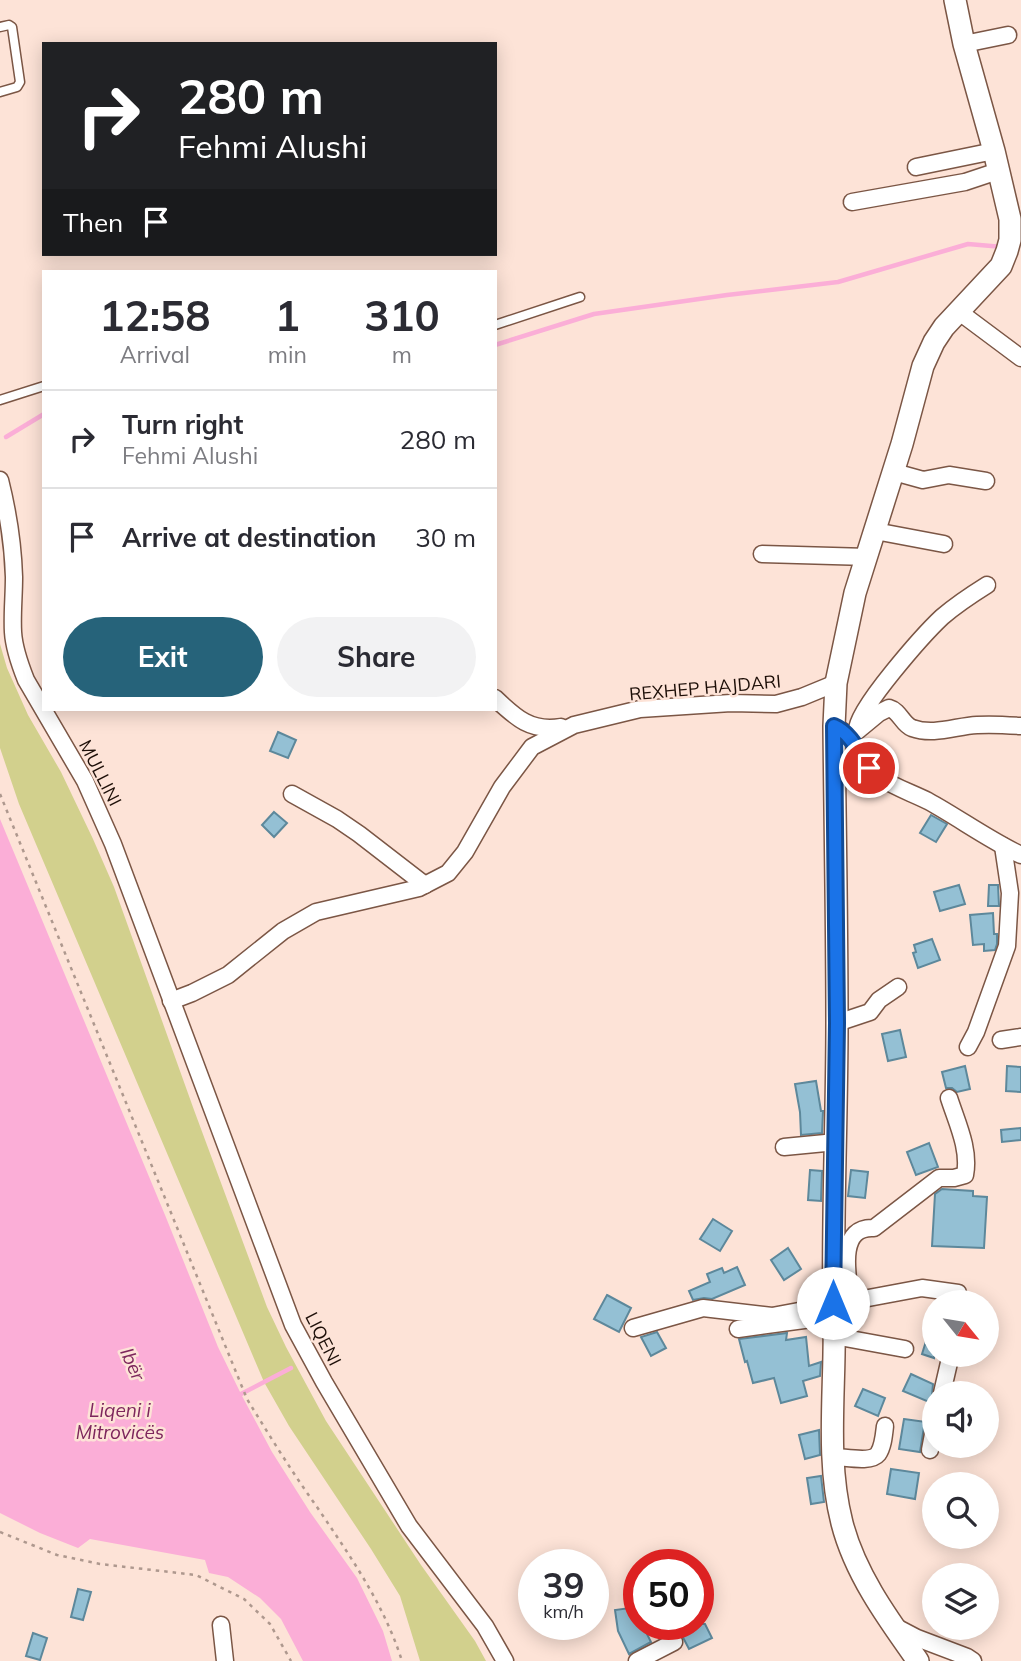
<!DOCTYPE html>
<html lang="en">
<head>
<meta charset="utf-8">
<style>
	body { margin:0; font-family:Mulish,sans-serif; background:#f2f2f3; color:#2b2b33; height:100vh; display:flex; flex-direction:column; font-size:26px; white-space:nowrap }
	* { box-sizing:border-box; margin:0 }
	p { font-size:23px; color:#7c7c81 }
	.icon { flex:none; width:38px; height:38px; fill:none; stroke:currentColor; stroke-width:2; stroke-linecap:round; stroke-linejoin:round }
	.map { position:relative; flex:1; overflow:hidden }
	.sheet { position:absolute; left:42px; top:270px; width:455px; height:441px; display:flex; flex-direction:column; background:#fff; border-radius:0px; box-shadow:0 4px 18px #0003 }
	.sheet>* { flex:none }
	.top-card { position:absolute; left:42px; top:42px; width:455px; height:214px; border-radius:0px; box-shadow:0 4px 18px #0003; background:#202124; color:#fff; overflow:hidden }
	.needle { width:46px; rotate:120deg }
	.controls { position:absolute; left:922px; top:1290px; display:grid; gap:14px }
	.controls a { display:grid; place-items:center; width:77px; height:77px; border-radius:50%; background:#fff; box-shadow:0 4px 18px #0003; font-size:35px }
	.speed { position:absolute; left:518px; top:1549px; display:flex; gap:14px; font-size:35px; font-weight:700; text-align:center }
	.speed>* { display:grid; place-content:center; width:91px; height:91px; border-radius:50%; background:#fff; box-shadow:0 4px 18px #0003; line-height:1 }
	.speed small { font-size:18px; font-weight:400 }
	.speed .limit { border:10px solid #d22; background:#fff; color:#111 }
	.pin { position:absolute; display:grid; place-items:center; width:60px; height:60px; color:#fff; margin:-30px; border:4px solid #fff; border-radius:50%; box-shadow:0 2px 7px #0007 }
	.me { position:absolute; width:77px; margin:-38px; rotate:0deg; stroke-linejoin:round; filter:drop-shadow(0 0 5px #0008) }
	.turn { display:flex; align-items:center; gap:24px; height:147px; padding:0 21px; font-size:32px }
	.turn .icon { width:91px; height:91px; stroke-width:2.5 }
	.turn b { display:block; font-size:49px; line-height:60px }
	.then { display:flex; align-items:center; height:66px; padding:0 21px; background:#0003; gap:14px; font-size:26px }
	.eta { display:flex; justify-content:space-evenly; align-items:center; height:119px; text-align:center }
	.eta b { font-size:42px; font-weight:700; line-height:49px }
	.primary-button { display:flex; gap:14px; margin-top:auto; padding:14px 21px }
	.primary-button a { flex:1; height:80px; border-radius:42px; background:#26637a; color:#fff; font-size:28px; font-weight:700; line-height:80px; text-align:center }
	.primary-button a+a { background:#f2f2f3; color:#2b2b33 }
	ul { padding:0; list-style:none }
	li { display:flex; align-items:center; gap:21px; height:98px; padding:0 21px; border-top:2px solid #e1e1e2 }
	li div { flex:1 }
	li b { display:block; font-size:26px }
	li em { font-style:normal }
	.map>svg:first-child { display:block }
	.green { fill:#d2d08d }
	.water { fill:#fbaed7 }
	.lines { fill:none; stroke-linecap:round; stroke-linejoin:round }
	.stream { stroke:#fbaed7; stroke-width:4.5 }
	.building { fill:#94c0d4; stroke:#5d889b; stroke-width:2 }
	.lane-casing { stroke:#7b5645; stroke-width:11 }
	.street-casing { stroke:#7b5645; stroke-width:19 }
	.secondary-casing { stroke:#7b5645; stroke-width:24 }
	.path { stroke:#ae988e; stroke-width:2.5; stroke-dasharray:3.5 5; stroke-linecap:butt }
	.lane { stroke:#fff; stroke-width:8 }
	.street { stroke:#fff; stroke-width:16 }
	.secondary { stroke:#fff; stroke-width:21 }
	.route-casing { stroke:#114b97; stroke-width:18 }
	.route { stroke:#1a73e8; stroke-width:12 }
	.labels { text-anchor:middle; stroke-width:5; stroke-linejoin:round; paint-order:stroke }
	.street-label { font-size:18px; fill:#1c0e07; stroke:#fde3d7 }
	.water-label { font-size:19px; font-style:italic; fill:#7d265c; stroke:#fde3d7 }
</style>
</head>
<body>
<div class="map">
<svg width="1021" height="1661" viewBox="0 0 1021 1661">
	<rect width="100%" height="100%" fill="#fde3d7"/>
	<polygon class="green" points="0,644 7,668 28,715 61,772 93,839 114,887 194,1110 267,1307 286,1347 326,1421 421,1565 475,1641 486,1661 420,1661 400,1596 371,1549 289,1426 264,1382 19,804 0,748"/>
	<polygon class="water" points="0,819 165,1215 218,1347 241,1394 272,1452 310,1512 357,1578 383,1631 392,1661 303,1661 281,1619 260,1598 228,1577 209,1573 205,1560 90,1539 78,1548 40,1533 0,1513"/>
	<g class="lines">
		<g class="stream">
			<polyline points="495,345 594,314 727,295 838,282 968,244 1003,247"/>
			<polyline points="6,437 44,414"/>
			<polyline points="241,1394 291,1368"/>
		</g>
	</g>
	<g class="building">
		<polygon points="278,732 296,740 288,758 270,751"/>
		<polygon points="274,812 287,823 274,837 262,825"/>
		<polygon points="931,815 947,824 936,842 920,833"/>
		<polygon points="959,885 965,904 940,911 934,892"/>
		<polygon points="989,885 998,885 999,906 988,906"/>
		<polygon points="993,913 994,934 997,934 997,944 995,950 984,951 984,944 973,945 970,915"/>
		<polygon points="932,939 940,960 918,968 913,953 916,952 914,945"/>
		<polygon points="900,1030 906,1057 888,1061 882,1034"/>
		<polygon points="965,1066 970,1089 957,1092 952,1088 946,1088 942,1072"/>
		<polygon points="1007,1066 1021,1067 1021,1092 1006,1091"/>
		<polygon points="816,1081 821,1111 823,1111 822,1133 801,1135 800,1112 795,1084"/>
		<polygon points="1021,1128 1021,1140 1002,1142 1001,1130"/>
		<polygon points="929,1143 938,1167 916,1175 907,1152"/>
		<polygon points="810,1170 822,1171 821,1201 808,1200"/>
		<polygon points="851,1170 868,1172 865,1198 848,1196"/>
		<polygon points="942,1189 973,1191 973,1196 987,1197 984,1248 932,1246 935,1194"/>
		<polygon points="713,1219 732,1231 720,1251 700,1239"/>
		<polygon points="788,1248 801,1269 784,1280 771,1260"/>
		<polygon points="737,1267 745,1285 712,1299 704,1298 693,1300 689,1291 710,1282 707,1274 722,1268 724,1273"/>
		<polygon points="607,1295 631,1308 619,1332 594,1319"/>
		<polygon points="932,1322 934,1322 934,1358 922,1354"/>
		<polygon points="657,1332 666,1348 651,1356 641,1337"/>
		<polygon points="787,1333 786,1340 806,1337 809,1366 821,1362 820,1376 803,1381 807,1396 781,1403 774,1378 753,1383 747,1361 745,1362 739,1339"/>
		<polygon points="911,1374 933,1384 932,1395 929,1402 903,1391"/>
		<polygon points="863,1389 885,1398 878,1416 855,1406"/>
		<polygon points="904,1419 926,1422 924,1427 920,1452 899,1449"/>
		<polygon points="819,1430 820,1455 805,1459 799,1435"/>
		<polygon points="891,1469 919,1473 915,1499 887,1494"/>
		<polygon points="821,1476 824,1502 811,1504 807,1478"/>
		<polygon points="78,1589 91,1592 83,1620 71,1617"/>
		<polygon points="637,1607 639,1612 639,1624 642,1624 651,1642 629,1654 618,1631 615,1610"/>
		<polygon points="676,1624 705,1624 712,1638 689,1649"/>
		<polygon points="33,1633 47,1638 40,1660 26,1656"/>
	</g>
	<g class="lines">
		<defs>
			<g id="lane">
				<polyline points="0,27 9,25 12,27 20,82 17,87 0,92"/>
				<polyline points="495,325 580,297"/>
				<polyline points="0,400 44,386"/>
			</g>
			<g id="street">
				<polyline points="964,44 1008,35"/>
				<polyline points="916,167 994,151"/>
				<polyline points="852,202 965,182 998,171"/>
				<polyline points="958,311 1021,358"/>
				<polyline points="894,472 923,480 949,475 986,481"/>
				<path d="M0 480C8 512 13 544 14 577 14 596 12 614 13 632 14 649 20 665 26 680L85 781 113 844 293 1325 324 1382 409 1526 485 1626 505 1661"/>
				<polyline points="875,531 944,544"/>
				<polyline points="762,554 868,557"/>
				<path d="M495 698C516 718 531 732 561 727"/>
				<path d="M834 726C856 735 860 764 879 777 894 787 912 793 928 801 959 818 989 840 1021 855"/>
				<path d="M857 730C856 710 925 633 942 617 956 605 971 595 987 585"/>
				<path d="M856 732 879 713 889 708C900 711 902 724 912 728 934 736 956 726 977 725 992 724 1007 725 1021 726"/>
				<polyline points="292,794 337,819 359,834 425,885"/>
				<polyline points="171,1001 192,993 228,975 283,931 316,912 419,888 448,873 465,852 502,787 532,747 574,725 640,709 731,703 776,704 802,697 836,683"/>
				<polyline points="837,1023 870,1012 879,1000 898,987"/>
				<polyline points="1001,1040 1021,1037"/>
				<polyline points="968,1047 976,1032 1007,946 1010,893 1003,846"/>
				<polyline points="784,1147 836,1142"/>
				<path d="M851 1302C848 1278 836 1226 874 1228L939 1178H954L965 1175C970 1149 957 1123 949 1098"/>
				<polyline points="633,1328 703,1308 772,1316 922,1288 958,1293 960,1302"/>
				<polyline points="738,1329 834,1316"/>
				<polyline points="834,1336 905,1349"/>
				<polyline points="942,1393 951,1354"/>
				<polyline points="930,1450 934,1429"/>
				<path d="M834 1457C845 1457 871 1463 878 1454 883 1447 884 1435 885 1426"/>
				<polyline points="221,1625 225,1661"/>
				<polyline points="896,1627 917,1638 967,1657 973,1661"/>
				<polyline points="637,1661 674,1642"/>
			</g>
			<path id="secondary" d="M918 1661C888 1619 855 1574 842 1523 825 1457 836 1385 834 1318 832 1219 837 1121 837 1022 837 924 835 825 834 726L836 683 855 593 902 444 923 366 934 342 944 327 1001 266 1007 251 1010 240V219L994 151 964 44 955 0"/>
		</defs>
		<use href="#lane" class="lane-casing"/>
		<use href="#street" class="street-casing"/>
		<use href="#secondary" class="secondary-casing"/>
		<g class="path">
			<path d="M0 794 247 1399C269 1435 292 1472 317 1507 350 1556 384 1604 402 1661"/>
			<polyline points="0,1532 57,1555 100,1564 196,1575 244,1599 270,1624 291,1661"/>
		</g>
		<use href="#lane" class="lane"/>
		<use href="#street" class="street"/>
		<use href="#secondary" class="secondary"/>
	</g>
	<g class="lines">
		<defs>
			<path id="route" d="M833 1303 837 1023 834 726C851 733 859 753 869 768"/>
		</defs>
		<use href="#route" class="route-casing"/>
		<use href="#route" class="route"/>
	</g>
	<g class="labels">
		<g class="street-label">
			<text transform="translate(705 688) rotate(-5)" y="6">REXHEP HAJDARI</text>
			<text transform="translate(100 773) rotate(63)" y="6">MULLINI</text>
			<text transform="translate(323 1339) rotate(63)" y="6">LIQENI</text>
		</g>
		<g class="water-label">
			<text transform="translate(133 1364) rotate(66)" y="7">Ibër</text>
			<text x="120" y="1417">Liqeni i<tspan x="120" dy="22">Mitrovicës</tspan></text>
		</g>
	</g>
</svg>
<div class="controls">
<a><svg class="needle" viewBox="-14 -14 28 28"><path d="M0-13l5 13h-10z" fill="#e53935"/><path d="M0 13l5-13h-10z" fill="#7c7c81"/></svg></a>
<a><svg class="icon" aria-label="sound" viewBox="0 0 24 24"><path d="M4 9h4l5-4v14l-5-4H4zM17 9q2 3 0 6"/></svg></a>
<a><svg class="icon" aria-label="search" viewBox="0 0 24 24"><circle cx="10" cy="10" r="6"/><path d="M15 15l6 6"/></svg></a>
<a><svg class="icon" aria-label="layers" viewBox="0 0 24 24"><path d="M12 4l9 5-9 5-9-5zM3 14l9 5 9-5"/></svg></a>
</div>
<div class="speed"><div>39<small>km/h</small></div><div class="limit">50</div></div>
<div class="pin" style="left:869px;top:768px;background:#d93025"><svg class="icon" aria-label="arrive" viewBox="0 0 24 24"><path d="M6 21V4h12l-3 4 3 4H6"/></svg></div>
<svg class="me" style="left:833px;top:1303px" viewBox="-20 -20 40 40"><circle r="19" fill="#fff"/><path d="M0-13L10 11 0 6-10 11z" fill="#1a73e8"/></svg>
<div class="top-card">
<div class="turn"><svg class="icon" aria-label="right" viewBox="0 0 24 24"><path d="M7 20v-9h11M14 6l5 5-5 5"/></svg><div><b>280 m</b>Fehmi Alushi</div></div>
<div class="then">Then<svg class="icon" aria-label="arrive" viewBox="0 0 24 24"><path d="M6 21V4h12l-3 4 3 4H6"/></svg></div>
</div>
<section class="sheet">
<div class="eta">
<div><b>12:58</b><p>Arrival</p></div>
<div><b>1</b><p>min</p></div>
<div><b>310</b><p>m</p></div>
</div>
<ul>
<li><svg class="icon" aria-label="right" viewBox="0 0 24 24"><path d="M7 20v-9h11M14 6l5 5-5 5"/></svg><div><b>Turn right</b><p>Fehmi Alushi</p></div><em>280 m</em></li>
<li><svg class="icon" aria-label="arrive" viewBox="0 0 24 24"><path d="M6 21V4h12l-3 4 3 4H6"/></svg><div><b>Arrive at destination</b></div><em>30 m</em></li>
</ul>
<div class="primary-button"><a>Exit</a><a>Share</a></div>
</section>
</div>
</body>
</html>
